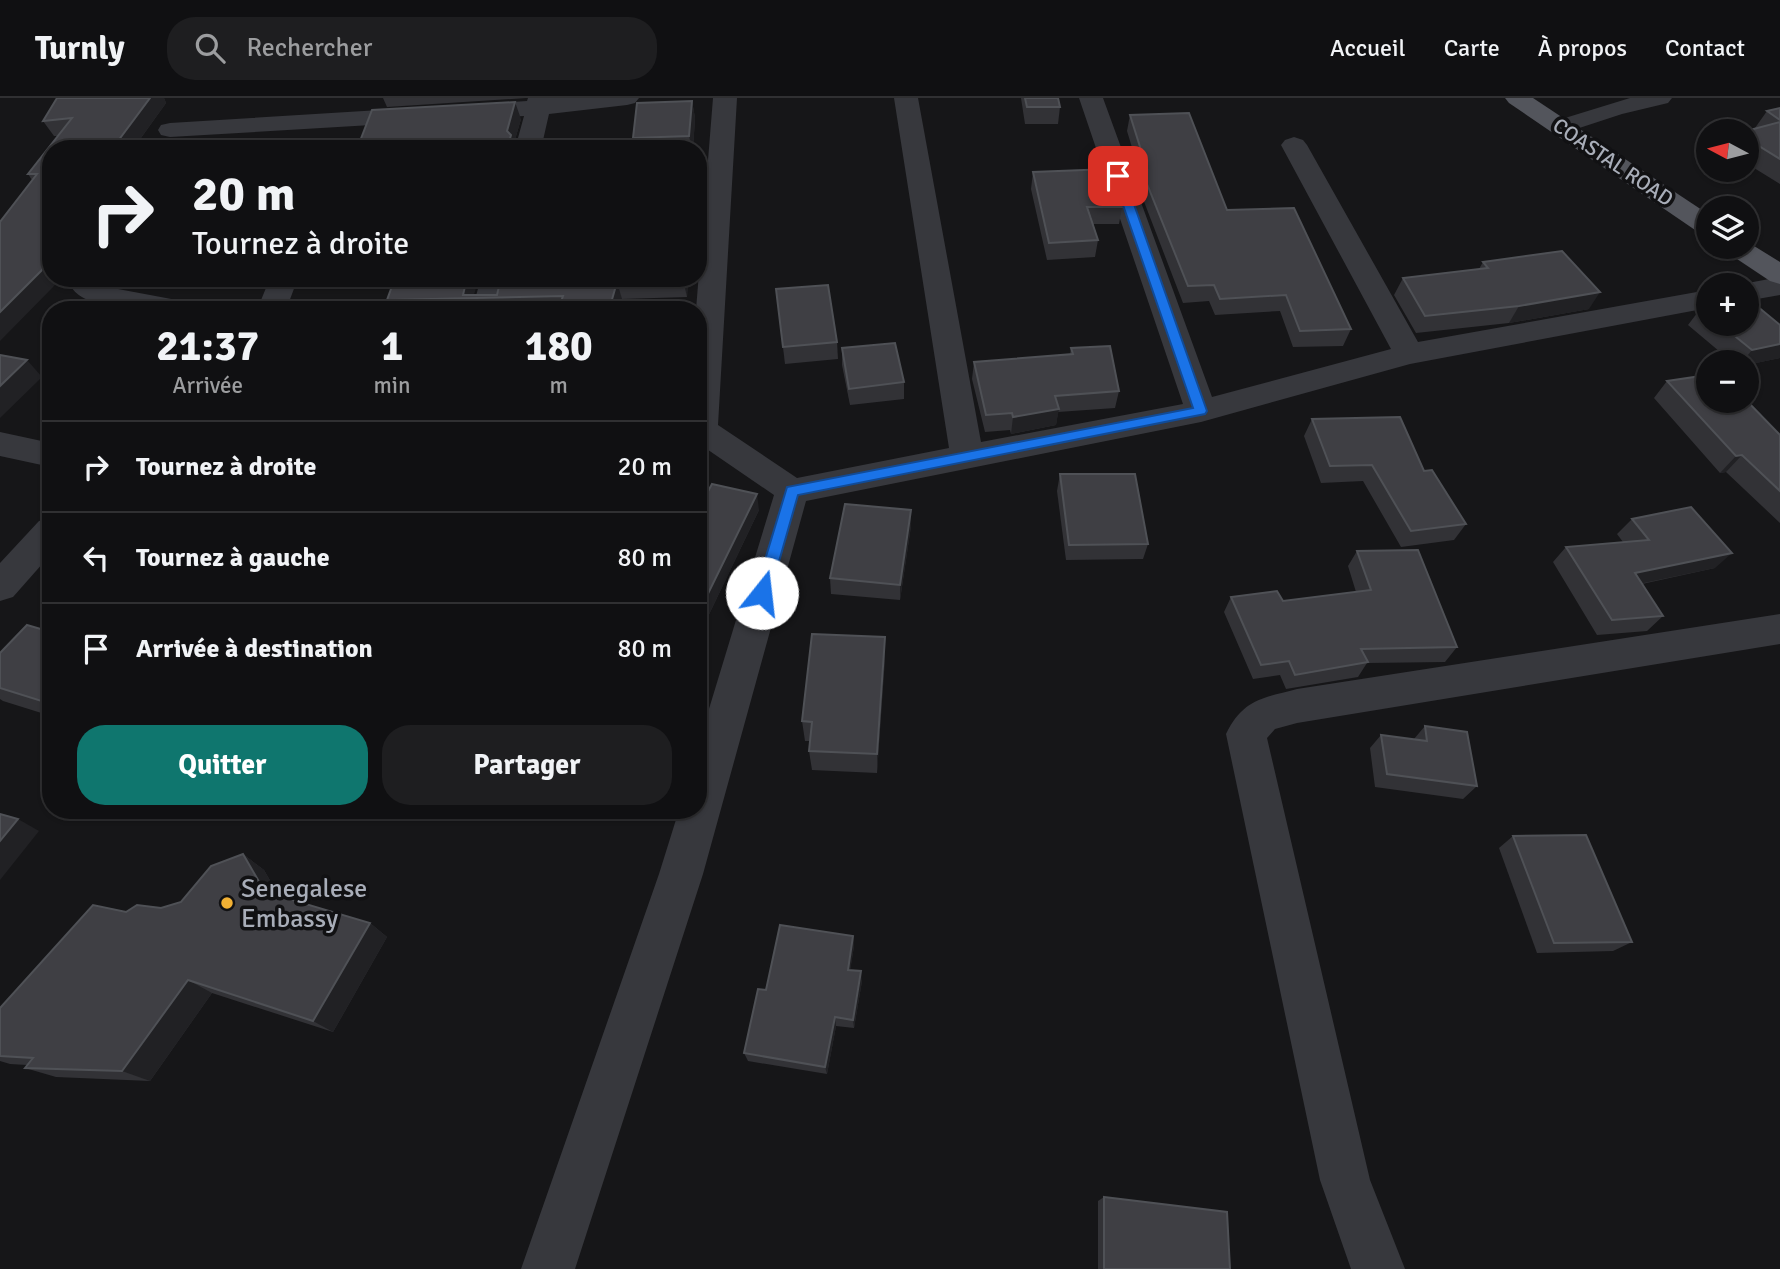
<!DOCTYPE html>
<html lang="fr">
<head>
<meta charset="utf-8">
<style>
	body { margin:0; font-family:Signika,sans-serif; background:#1e1e20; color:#f1f3f6; height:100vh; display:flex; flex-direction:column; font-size:26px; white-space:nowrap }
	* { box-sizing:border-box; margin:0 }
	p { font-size:23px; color:#9c9d9f }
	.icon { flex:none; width:38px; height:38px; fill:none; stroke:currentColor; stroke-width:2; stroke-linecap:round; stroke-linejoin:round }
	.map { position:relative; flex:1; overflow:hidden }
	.panel { position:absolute; left:42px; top:203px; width:665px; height:518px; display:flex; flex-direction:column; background:#101012; border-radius:28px; box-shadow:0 2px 5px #0004,0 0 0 2px #303032 }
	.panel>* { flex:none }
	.banner { position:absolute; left:42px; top:42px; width:665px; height:147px; border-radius:28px; box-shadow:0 2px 5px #0004,0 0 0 2px #303032; background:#101012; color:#f1f3f6; overflow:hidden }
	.needle { width:46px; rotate:277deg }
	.fabs { position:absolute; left:1696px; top:21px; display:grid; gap:14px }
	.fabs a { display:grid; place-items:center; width:63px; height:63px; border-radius:50%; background:#101012; box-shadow:0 2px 5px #0004,0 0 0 2px #303032; font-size:35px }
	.pin { position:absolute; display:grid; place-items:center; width:60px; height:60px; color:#fff; margin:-30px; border-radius:14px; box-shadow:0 4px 10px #0006 }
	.me { position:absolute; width:77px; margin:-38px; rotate:16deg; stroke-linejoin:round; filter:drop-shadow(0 0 5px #0008) }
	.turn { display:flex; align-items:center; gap:24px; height:147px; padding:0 35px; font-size:32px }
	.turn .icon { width:91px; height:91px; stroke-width:2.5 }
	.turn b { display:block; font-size:49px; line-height:60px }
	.eta { display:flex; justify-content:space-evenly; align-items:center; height:119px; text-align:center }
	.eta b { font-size:42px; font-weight:800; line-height:49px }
	.primary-button { display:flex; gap:14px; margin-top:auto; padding:14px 35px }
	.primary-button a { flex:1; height:80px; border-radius:28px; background:#0f766e; color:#fff; font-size:28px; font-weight:800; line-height:80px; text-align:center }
	.primary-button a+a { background:#1e1e20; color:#f1f3f6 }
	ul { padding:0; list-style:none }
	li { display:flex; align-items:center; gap:21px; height:91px; padding:0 35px; border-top:2px solid #303032 }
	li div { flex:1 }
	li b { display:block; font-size:26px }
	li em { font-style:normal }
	header { display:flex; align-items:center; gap:42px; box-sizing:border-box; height:98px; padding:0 35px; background:#101012; border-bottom:2px solid #303032 }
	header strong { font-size:33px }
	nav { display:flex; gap:38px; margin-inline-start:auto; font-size:24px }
	.search { width:490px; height:63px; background:#1e1e20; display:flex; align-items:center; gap:18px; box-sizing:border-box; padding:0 24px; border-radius:28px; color:#9c9d9f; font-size:26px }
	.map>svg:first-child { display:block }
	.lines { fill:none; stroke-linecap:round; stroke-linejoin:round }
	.minor { fill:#37383d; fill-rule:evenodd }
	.primary { fill:#53555c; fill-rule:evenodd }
	.wall { fill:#323236 }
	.shaded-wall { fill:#212124 }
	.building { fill:#3f3f44; stroke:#4f5156; stroke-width:2 }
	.route { fill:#1a73e8; stroke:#114b97; stroke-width:2 }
	.poi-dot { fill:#f2b134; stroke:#111113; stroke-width:2.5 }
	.labels { text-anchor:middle; stroke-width:7; stroke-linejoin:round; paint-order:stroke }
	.far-street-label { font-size:21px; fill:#a8adb8; stroke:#111113 }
	.poi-label { font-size:26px; fill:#a8adb8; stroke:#111113; text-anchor:start }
</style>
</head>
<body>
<header>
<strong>Turnly</strong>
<div class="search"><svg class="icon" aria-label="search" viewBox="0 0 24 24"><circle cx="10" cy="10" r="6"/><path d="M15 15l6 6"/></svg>Rechercher</div>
<nav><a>Accueil</a><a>Carte</a><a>À propos</a><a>Contact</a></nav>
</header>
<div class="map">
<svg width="1780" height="1171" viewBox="0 0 1780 1171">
	<rect width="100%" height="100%" fill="#161618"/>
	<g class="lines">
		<g class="minor">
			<polygon points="528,0 639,0 635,5 627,7 549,16 541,51 515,51 524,18 170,39 161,37 158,32 161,27 170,25 527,3"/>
			<polygon points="713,0 737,0 718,327 797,380 949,350 894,0 918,0 981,344 1183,306 1079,0 1103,0 1212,299 1391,251 1281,47 1285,42 1294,39 1303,42 1307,47 1418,244 1708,192 1708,210 1410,266 1201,324 806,403 703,776 575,1171 521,1171 659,776 679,712 698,712 698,647 774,397 698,345 698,212 696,212"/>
			<polygon points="1630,0 1672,0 1668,5 1622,16 1561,36 1552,34 1549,29 1552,24"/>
			<polygon points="1780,179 1780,197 1746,203 1746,187 1737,187"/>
			<path d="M68 180H96L102 188 182 203 192 205 196 212C167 212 74 219 68 180Z"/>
			<polygon points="270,180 298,180 286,212 257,212"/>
			<polygon points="481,180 509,180 502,212 472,212"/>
			<polygon points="0,334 51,345 51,369 0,358"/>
			<polygon points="51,419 51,456 13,499 0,503 0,465 39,423"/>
			<path d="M1780 516V546L1297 625 1275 631 1267 640 1370 1082 1405 1171H1351L1320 1082 1226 636C1243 601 1263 600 1297 591Z"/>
		</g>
		<g class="primary">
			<polygon points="1505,0 1533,0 1708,116 1708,136 1698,134 1509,5"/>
			<polygon points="1746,143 1780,164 1780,186 1770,183 1728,155 1724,149 1746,149"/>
		</g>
	</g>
	<g class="wall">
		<polygon points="57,0 164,0 166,5 133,51 51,51 54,188 32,82 28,76 58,38 54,38 43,23"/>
		<polygon points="383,0 526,0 387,9"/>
		<polygon points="1021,0 1058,0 1060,9 1058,26 1025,26"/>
		<polygon points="692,3 695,20 693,51 635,51 633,40"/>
		<polygon points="1780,10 1780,86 1746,65 1746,33 1756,31 1755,30 1767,13"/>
		<polygon points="1130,17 1351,231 1343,248 1293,249 1280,213 1215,217 1209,203 1183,205 1138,88 1140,76 1127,33"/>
		<polygon points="521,21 514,45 516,51 357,51"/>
		<polygon points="1033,74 1122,109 1119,126 1093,126 1098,142 1095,159 1047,162 1031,91"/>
		<polygon points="1483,164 1589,211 1509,225 1416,235 1394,197 1403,180 1479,171"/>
		<polygon points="501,180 688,180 687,199 622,201 619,212 392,212 387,202 474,197 497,197"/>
		<polygon points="776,191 837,244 838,261 785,266"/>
		<polygon points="1708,207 1708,226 1746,226 1780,260 1746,267 1746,264 1732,264 1688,227 1701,210"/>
		<polygon points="842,250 904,284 904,301 850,307 842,267"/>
		<polygon points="1071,250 1119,293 1115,310 1058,314 1056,327 1011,336 1010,332 985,334 972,281 974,264 1070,256"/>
		<polygon points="1667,283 1780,337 1780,425 1726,374 1720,375 1654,300"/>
		<polygon points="1312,321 1424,373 1466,426 1454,442 1401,449 1363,383 1321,385 1304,338"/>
		<polygon points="1060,376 1148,446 1143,461 1066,462 1057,393"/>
		<polygon points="698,395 759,412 702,531 698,530"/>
		<polygon points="1632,421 1715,470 1642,486 1663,518 1647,533 1597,537 1553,464 1566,449 1623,444 1617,436"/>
		<polygon points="911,428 900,502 831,496 830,480"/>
		<polygon points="1357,453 1457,549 1445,564 1367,565 1358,579 1286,591 1280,577 1253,581 1224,514 1231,499 1283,503 1356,494 1348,468"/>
		<polygon points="51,534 51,618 3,603 0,601 0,555"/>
		<polygon points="885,539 885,560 877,675 812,672 809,653 810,643 805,643 802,623"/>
		<polygon points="1425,628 1477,688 1463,701 1375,689 1370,650 1381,637 1414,641"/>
		<polygon points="1513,738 1632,844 1613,853 1537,855 1499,750"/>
		<polygon points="243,756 264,772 279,798 370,825 387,839 333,934 212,895 150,983 56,979 25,970 27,967 10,966 0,963 0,910 126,814 161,810 181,804"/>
		<polygon points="853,838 854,848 850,872 862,883 854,930 836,928 827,976 748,963 744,955 766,892"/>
		<polygon points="1104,1099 1230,1171 1098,1171 1098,1103"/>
	</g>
	<g class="shaded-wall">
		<polygon points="150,0 164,0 166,5 133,51 112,51"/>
		<polygon points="692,3 695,20 693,51 692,51 689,38"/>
		<polygon points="515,4 521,21 514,45 516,51 511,51 507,33"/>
		<polygon points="51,159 51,180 59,180 54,188 0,243 0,214"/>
		<polygon points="467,180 479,180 473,200 463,197"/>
		<polygon points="683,180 688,180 687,199 683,182"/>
		<polygon points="617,184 622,201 619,212 609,212"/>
		<polygon points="1600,194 1589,211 1509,225 1519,208"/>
		<polygon points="1780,246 1780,260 1746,267 1746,264 1742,264 1752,252"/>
		<polygon points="27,262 42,279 0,320 0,288"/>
		<polygon points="1059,311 1056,327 1011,336 1013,319"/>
		<polygon points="1742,357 1726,374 1720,375 1736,358"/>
		<polygon points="757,396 759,412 702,531 698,516"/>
		<polygon points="911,412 911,428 900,502 900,487"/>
		<polygon points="1732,455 1715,470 1620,490 1635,475"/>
		<polygon points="885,539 885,560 877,675 877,656"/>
		<polygon points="18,721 39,733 0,782 0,743"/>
		<polygon points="243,756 264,772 285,809 265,794"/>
		<polygon points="370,825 387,839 333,934 313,923"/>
		<polygon points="853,838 854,848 849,881 848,872"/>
		<polygon points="861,873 862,883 854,930 853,922"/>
		<polygon points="188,882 212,895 150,983 122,973"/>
		<polygon points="835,919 836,928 827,976 825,969"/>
	</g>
	<g class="building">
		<polygon points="57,0 150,0 112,51 51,51 51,159 41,173 0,214 0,124 37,76 28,76 72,20 43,23"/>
		<polygon points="1025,0 1058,0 1060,9 1027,9"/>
		<polygon points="692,3 689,38 633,40 637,5"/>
		<polygon points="515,4 507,33 511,37 509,44 408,48 407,51 357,51 372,12"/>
		<polygon points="1780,10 1780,22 1767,13"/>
		<polygon points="1189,15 1227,112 1294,110 1351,231 1300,233 1286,197 1220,201 1214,187 1188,188 1141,71 1147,71 1130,17"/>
		<polygon points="1780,24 1780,61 1746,40 1746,33"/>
		<polygon points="1110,71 1122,109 1087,109 1098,142 1049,145 1033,74"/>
		<polygon points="1562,153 1600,194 1519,208 1425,218 1403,180 1488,170 1483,164"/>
		<polygon points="395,180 467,180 463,197 497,197 501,180 683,180 683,182 617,184 609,212 558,212 563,198 387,202"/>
		<polygon points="828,187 837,244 783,249 776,191"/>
		<polygon points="1746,199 1780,227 1780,246 1752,252 1720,226 1746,226"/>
		<polygon points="1708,207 1708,216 1701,210"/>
		<polygon points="895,245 904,284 849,291 842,250"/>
		<polygon points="1110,248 1119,293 1055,298 1059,311 1013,319 1012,315 986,317 974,264 1073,256 1071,250"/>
		<polygon points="0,257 27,262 0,288"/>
		<polygon points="1708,277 1708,303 1746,302 1780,337 1780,393 1742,357 1736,358 1667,283"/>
		<polygon points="1400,319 1424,373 1432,372 1466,426 1411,433 1372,367 1330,368 1312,321"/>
		<polygon points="1060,376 1135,376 1148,446 1069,447"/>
		<polygon points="712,386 757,396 698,516 698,395 706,397"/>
		<polygon points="845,406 911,412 900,487 830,480"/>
		<polygon points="1691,409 1732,455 1635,475 1663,518 1612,522 1566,449 1649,442 1632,421"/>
		<polygon points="1418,452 1457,549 1361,551 1368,564 1295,577 1289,563 1261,567 1231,499 1277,493 1283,503 1371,492 1357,453"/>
		<polygon points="27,527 51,534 51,606 0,590 0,555"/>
		<polygon points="812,536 885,539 877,656 809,653 812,624 802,623"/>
		<polygon points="1425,628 1467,634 1477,688 1387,676 1381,637 1427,643"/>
		<polygon points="0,716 18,721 0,743"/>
		<polygon points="1586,737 1632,844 1554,845 1513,738"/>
		<polygon points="243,756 265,794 370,825 313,923 188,882 122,973 25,970 33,960 0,958 0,910 93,807 126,814 137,807 161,810 181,804 211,768"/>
		<polygon points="780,827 853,838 848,872 861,873 853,922 835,919 825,969 744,955 758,891 766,892"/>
		<polygon points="1104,1099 1227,1114 1230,1171 1104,1171"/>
	</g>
	<polygon class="route" points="1118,75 1124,78 1207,313 1205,316 798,397 770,495 768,499 757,499 755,495 787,389 1193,310 1113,78"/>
	<circle class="poi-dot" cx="227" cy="805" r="7"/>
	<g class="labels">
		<g class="far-street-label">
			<text transform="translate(1613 64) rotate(34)" y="7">COASTAL ROAD</text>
		</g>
		<g class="poi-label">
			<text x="241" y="799">Senegalese<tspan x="241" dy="30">Embassy</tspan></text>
		</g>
	</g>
</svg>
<div class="fabs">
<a><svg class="needle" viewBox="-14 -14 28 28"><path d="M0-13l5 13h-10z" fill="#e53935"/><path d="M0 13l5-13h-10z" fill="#9c9d9f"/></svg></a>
<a><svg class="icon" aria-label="layers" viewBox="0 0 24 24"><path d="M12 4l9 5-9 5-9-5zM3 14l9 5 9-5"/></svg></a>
<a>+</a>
<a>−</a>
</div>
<div class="pin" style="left:1118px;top:78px;background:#d93025"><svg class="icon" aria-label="arrive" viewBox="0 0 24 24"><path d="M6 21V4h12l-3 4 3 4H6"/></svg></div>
<svg class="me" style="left:762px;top:495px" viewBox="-20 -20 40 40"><circle r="19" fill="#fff"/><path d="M0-13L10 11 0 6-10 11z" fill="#1a73e8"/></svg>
<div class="banner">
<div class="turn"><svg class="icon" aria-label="right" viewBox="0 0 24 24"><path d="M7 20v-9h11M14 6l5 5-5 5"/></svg><div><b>20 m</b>Tournez à droite</div></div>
</div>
<section class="panel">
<div class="eta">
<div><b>21:37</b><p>Arrivée</p></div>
<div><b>1</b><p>min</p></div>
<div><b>180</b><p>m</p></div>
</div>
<ul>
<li><svg class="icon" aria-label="right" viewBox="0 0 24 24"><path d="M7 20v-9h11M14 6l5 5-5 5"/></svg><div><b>Tournez à droite</b></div><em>20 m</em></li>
<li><svg class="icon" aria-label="left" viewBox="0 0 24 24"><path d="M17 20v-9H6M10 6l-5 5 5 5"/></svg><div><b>Tournez à gauche</b></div><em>80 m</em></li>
<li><svg class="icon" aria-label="arrive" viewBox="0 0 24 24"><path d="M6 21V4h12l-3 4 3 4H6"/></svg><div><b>Arrivée à destination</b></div><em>80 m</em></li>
</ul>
<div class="primary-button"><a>Quitter</a><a>Partager</a></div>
</section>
</div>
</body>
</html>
